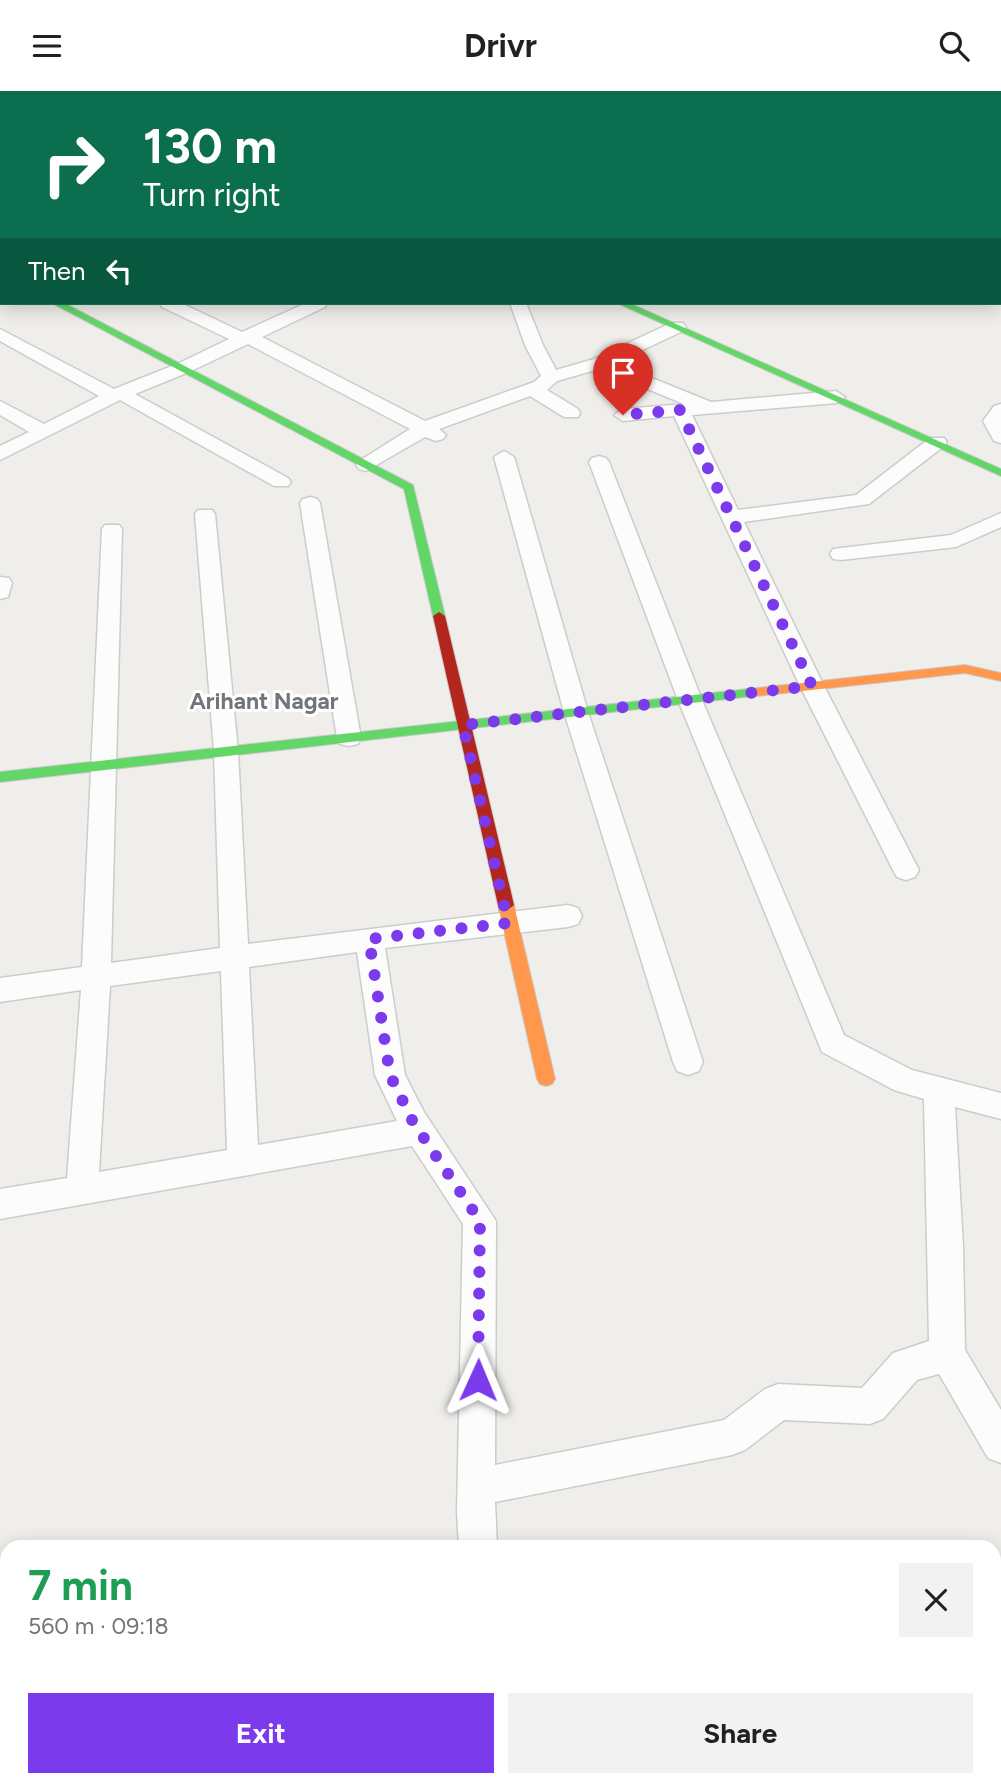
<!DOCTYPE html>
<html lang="en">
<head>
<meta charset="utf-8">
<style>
	body { margin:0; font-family:Figtree,sans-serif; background:#f2f2f2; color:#202124; height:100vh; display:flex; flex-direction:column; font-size:26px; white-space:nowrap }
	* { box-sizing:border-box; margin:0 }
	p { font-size:23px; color:#757577 }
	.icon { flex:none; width:38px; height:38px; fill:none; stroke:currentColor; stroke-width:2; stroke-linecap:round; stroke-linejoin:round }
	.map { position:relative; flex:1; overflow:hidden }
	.sheet { position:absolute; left:0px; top:1449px; width:1001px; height:247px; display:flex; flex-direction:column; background:#fff; border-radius:21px 21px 0 0; box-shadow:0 4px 18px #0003 }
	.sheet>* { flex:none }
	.guide { position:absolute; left:0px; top:0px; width:1001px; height:214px; box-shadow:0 4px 18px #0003; background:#0b6e4f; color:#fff; overflow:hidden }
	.pin { position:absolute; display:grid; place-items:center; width:60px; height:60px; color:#fff; margin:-72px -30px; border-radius:50% 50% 50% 0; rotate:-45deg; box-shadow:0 0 7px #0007 }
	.pin .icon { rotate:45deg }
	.me { position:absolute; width:77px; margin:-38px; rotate:1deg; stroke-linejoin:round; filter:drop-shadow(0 0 5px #0008) }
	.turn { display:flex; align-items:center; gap:24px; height:147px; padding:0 28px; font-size:32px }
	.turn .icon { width:91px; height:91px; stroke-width:2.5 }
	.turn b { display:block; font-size:49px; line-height:60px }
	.then { display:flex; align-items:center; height:66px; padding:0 28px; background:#0003; gap:14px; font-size:26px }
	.round { display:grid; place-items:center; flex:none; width:74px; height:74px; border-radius:0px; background:#f2f2f2 }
	.overview { display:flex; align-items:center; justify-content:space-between; height:119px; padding:0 28px }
	h1 { font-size:42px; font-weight:700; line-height:52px; color:#1e9e55 }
	.action { display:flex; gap:14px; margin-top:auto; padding:14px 28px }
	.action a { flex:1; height:80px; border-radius:0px; background:#7c3aed; color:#fff; font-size:28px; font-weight:700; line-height:80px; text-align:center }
	.action a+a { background:#f2f2f2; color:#202124 }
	header { display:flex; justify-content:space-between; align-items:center; height:91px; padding:0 28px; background:#fff; font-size:32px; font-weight:700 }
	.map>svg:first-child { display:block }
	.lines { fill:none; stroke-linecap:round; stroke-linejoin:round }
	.lane-casing { stroke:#cbcccc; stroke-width:3 }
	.street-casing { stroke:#cbcccc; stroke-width:3 }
	.fast-casing { stroke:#cacacb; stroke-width:2 }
	.slow-casing { stroke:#cacacb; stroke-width:2 }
	.jam-casing { stroke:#cacacb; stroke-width:2 }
	.lane { fill:#fdfcfc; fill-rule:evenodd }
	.street { fill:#fdfcfc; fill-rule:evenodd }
	.fast { fill:#63d668; fill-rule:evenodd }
	.slow { fill:#ff974d; fill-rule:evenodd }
	.jam { fill:#b3261e; fill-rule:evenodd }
	.route { stroke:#7c3aed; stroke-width:12; stroke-dasharray:0 21.6 }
	.labels { text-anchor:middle; stroke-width:6; stroke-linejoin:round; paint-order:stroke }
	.neighbourhood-label { font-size:23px; font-weight:bold; fill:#70757a; stroke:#fff }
</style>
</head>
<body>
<header><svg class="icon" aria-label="menu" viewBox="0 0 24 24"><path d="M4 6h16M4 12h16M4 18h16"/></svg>Drivr<svg class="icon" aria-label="search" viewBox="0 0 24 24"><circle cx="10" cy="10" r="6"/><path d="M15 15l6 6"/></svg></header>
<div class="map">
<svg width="1001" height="1695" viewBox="0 0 1001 1695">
	<rect width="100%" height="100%" fill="#efeeea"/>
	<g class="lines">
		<defs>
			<g id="lane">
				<polygon points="15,0 21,0 22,2 16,2"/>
				<rect x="0" y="108" width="2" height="4"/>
			</g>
			<g id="street">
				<polygon points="380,0 398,0 378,2"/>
				<polygon points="467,0 485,0 465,2"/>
				<polygon points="823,0 837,0 822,2"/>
				<polygon points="909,0 923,0 908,2"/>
				<polygon points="1001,1 1001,16 999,16 998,2"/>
				<polygon points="999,41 1001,41 999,50"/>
				<rect x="999" y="87" width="2" height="9"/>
				<polygon points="0,125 2,126 2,136 0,135"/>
				<polygon points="2,155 2,165 0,166 0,156"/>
				<polygon points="0,177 2,177 2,188 0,187"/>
				<polygon points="160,212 181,212 242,241 306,212 327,212 325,216 262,246 425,330 534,291 541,285 525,254 510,212 526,212 543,254 556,279 594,268 671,232 683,232 686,236 683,240 615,272 711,311 836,300 845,306 836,312 692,324 738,419 856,404 930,347 944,347 947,351 944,355 869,413 744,431 824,595 919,779 915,786 906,789 897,786 893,779 800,595 674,325 623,330 614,324 623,318 684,313 599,278 557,290 547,299 578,318 580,322 578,326 564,326 530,305 439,338 446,344 443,348 436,350 425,346 366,380 359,378 356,374 359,370 410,338 248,253 189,281 135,303 288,387 291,391 288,395 274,395 120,309 0,369 0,355 29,341 0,324 0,310 44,333 99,305 0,250 0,238 114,298 177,273 229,248 162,216"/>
				<polygon points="1001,313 1001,352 994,350 983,330 994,315"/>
				<polygon points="504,360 514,366 588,621 703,971 699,980 688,984 677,980 673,971 564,621 494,366"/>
				<path d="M599 365 606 367 609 371 702 609 844 944 912 979 1001 1002V1028L955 1016 963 1155 965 1259 1001 1319V1372L988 1367 939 1283 917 1289 883 1328 870 1333 784 1329 745 1359 732 1364 495 1411 497 1456H459L457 1421 463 1133 412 1055 0 1128V1098L67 1087 81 899 0 911V887L82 876 102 438 105 434H119L122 438 111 872 220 857 214 660 195 423 198 419H212L215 423 238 660 248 853 568 814 578 817 582 825 578 833 568 836 385 857 405 984 424 1021 496 1130 495 1374 724 1329 765 1298 778 1293 862 1297 893 1262 929 1250 924 1008 894 999 822 961 678 609 589 371 592 367ZM357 861 375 984 397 1030 258 1054 249 876ZM221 880 227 1059 99 1081 110 895Z"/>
				<polygon points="310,406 317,408 320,412 361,647 358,653 349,655 340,653 337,647 300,412 303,408"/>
				<polygon points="1001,422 1001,436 956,456 841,469 833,468 830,463 833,458 841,457 951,444"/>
				<polygon points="0,486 9,487 12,492 8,506 0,508"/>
				<polygon points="1001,1589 1001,1635 994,1638 994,1592"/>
				<polygon points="473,1689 515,1689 516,1695 474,1695"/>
				<polygon points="896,1689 943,1689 941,1695 894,1695"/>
			</g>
			<g id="fast">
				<polygon points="213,0 223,0 225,2 215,2"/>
				<polygon points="52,212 64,212 413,394 445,525 443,528 435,528 433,525 404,398"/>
				<polygon points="617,212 629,212 1001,378 1001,385"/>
				<polygon points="757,597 762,598 762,604 0,691 0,681"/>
			</g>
			<g id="slow">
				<polygon points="965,574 1001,582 1001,590 965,582 757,605 750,601 757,597"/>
				<polygon points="506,808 514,814 555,988 552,993 546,995 540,993 537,988 498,814"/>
			</g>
			<polygon id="jam" points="439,521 445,525 514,814 506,820 498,814 433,525"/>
		</defs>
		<use href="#lane" class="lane-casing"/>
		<use href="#street" class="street-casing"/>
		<use href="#fast" class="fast-casing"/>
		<use href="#slow" class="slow-casing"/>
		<use href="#jam" class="jam-casing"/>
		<use href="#lane" class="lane"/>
		<use href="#street" class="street"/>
		<use href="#fast" class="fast"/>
		<use href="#slow" class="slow"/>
		<use href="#jam" class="jam"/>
	</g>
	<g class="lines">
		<polyline class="route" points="478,1289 480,1130 413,1031 390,984 369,848 508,832 463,634 812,595 680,319 623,324"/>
	</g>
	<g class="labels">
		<g class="neighbourhood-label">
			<text x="264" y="618">Arihant Nagar</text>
		</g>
	</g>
</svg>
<div class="pin" style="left:623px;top:324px;background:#d93025"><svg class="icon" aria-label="arrive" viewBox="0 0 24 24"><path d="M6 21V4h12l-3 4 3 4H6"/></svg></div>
<svg class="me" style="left:478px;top:1289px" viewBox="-20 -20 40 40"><path d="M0-17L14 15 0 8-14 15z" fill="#7c3aed" stroke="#fff" stroke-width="4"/></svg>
<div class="guide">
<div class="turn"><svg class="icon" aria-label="right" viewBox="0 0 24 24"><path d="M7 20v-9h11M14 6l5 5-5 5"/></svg><div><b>130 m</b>Turn right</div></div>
<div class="then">Then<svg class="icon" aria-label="left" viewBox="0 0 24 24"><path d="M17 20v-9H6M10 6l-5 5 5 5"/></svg></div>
</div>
<section class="sheet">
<div class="overview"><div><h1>7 min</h1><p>560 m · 09:18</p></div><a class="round"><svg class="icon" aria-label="close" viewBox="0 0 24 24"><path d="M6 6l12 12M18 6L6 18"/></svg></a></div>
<div class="action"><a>Exit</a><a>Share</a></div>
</section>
</div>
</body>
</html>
